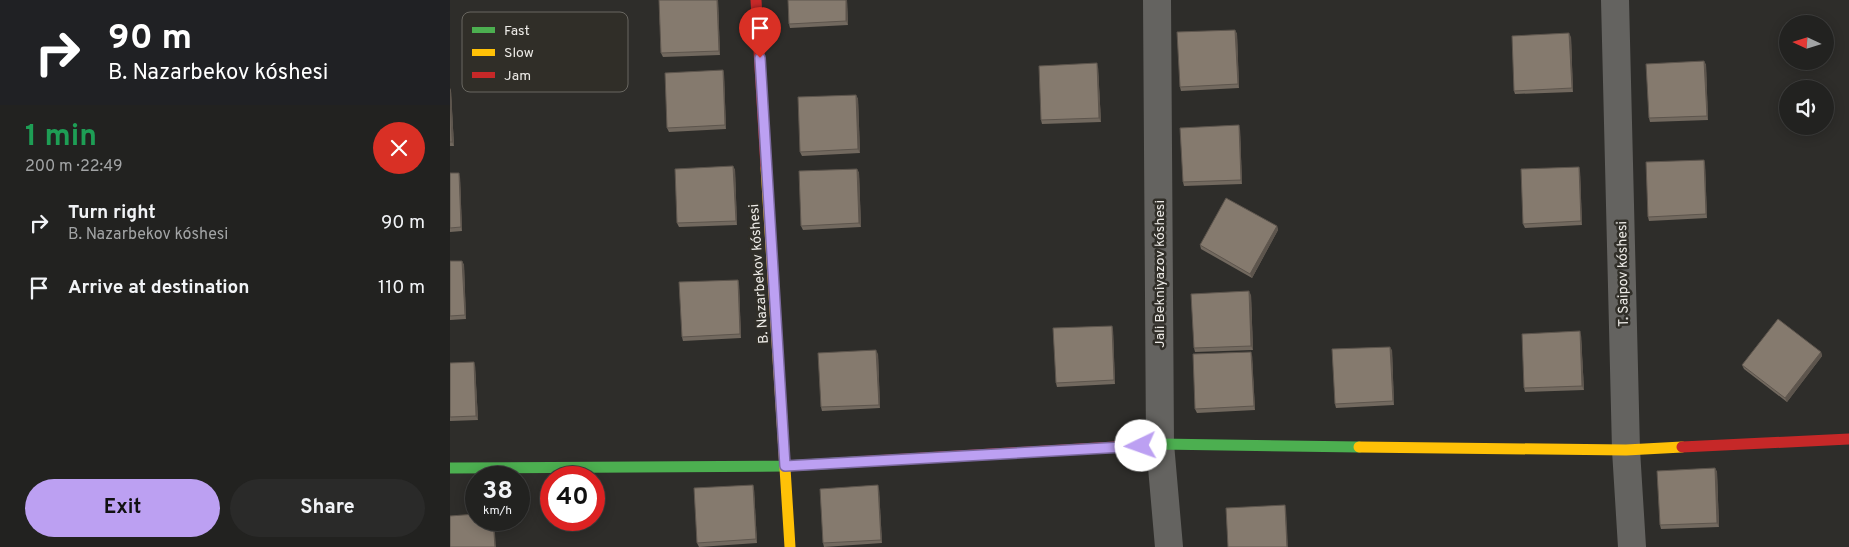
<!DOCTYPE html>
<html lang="en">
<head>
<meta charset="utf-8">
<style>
	body { margin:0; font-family:Overpass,sans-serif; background:#2a2a29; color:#f1f3f6; height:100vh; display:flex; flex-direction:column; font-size:19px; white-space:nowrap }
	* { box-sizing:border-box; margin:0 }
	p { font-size:16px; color:#a2a4a5 }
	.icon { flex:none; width:28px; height:28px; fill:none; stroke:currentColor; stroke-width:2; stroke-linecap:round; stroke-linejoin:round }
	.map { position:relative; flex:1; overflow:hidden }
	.side { display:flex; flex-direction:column; background:#222220; width:450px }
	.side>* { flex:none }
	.hud { background:#202124; color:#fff; overflow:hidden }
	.needle { width:32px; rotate:274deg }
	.fabs { position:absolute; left:1329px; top:15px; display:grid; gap:10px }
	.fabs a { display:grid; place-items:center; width:55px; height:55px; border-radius:50%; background:#222220; box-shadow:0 2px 12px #0003,0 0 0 1px #3f3f3e; font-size:25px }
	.speed { position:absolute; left:15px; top:466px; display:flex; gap:10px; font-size:25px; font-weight:700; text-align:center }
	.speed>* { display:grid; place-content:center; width:65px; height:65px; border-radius:50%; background:#222220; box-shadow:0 2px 12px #0003,0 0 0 1px #3f3f3e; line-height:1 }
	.speed small { font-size:12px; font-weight:400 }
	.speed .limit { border:8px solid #d22; background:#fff; color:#111 }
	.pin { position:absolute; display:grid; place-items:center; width:42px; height:42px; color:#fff; margin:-51px -21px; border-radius:50% 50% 50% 0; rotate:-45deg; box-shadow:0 0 5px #0007 }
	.pin .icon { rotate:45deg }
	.me { position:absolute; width:55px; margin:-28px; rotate:267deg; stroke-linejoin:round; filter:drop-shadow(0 0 4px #0008) }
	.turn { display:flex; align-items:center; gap:18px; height:105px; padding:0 25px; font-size:22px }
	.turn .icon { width:65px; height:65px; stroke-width:2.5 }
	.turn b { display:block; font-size:35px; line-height:42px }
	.round { display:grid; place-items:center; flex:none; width:52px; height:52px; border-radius:26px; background:#2a2a29 }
	.headline { display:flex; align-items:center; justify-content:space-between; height:85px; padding:0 25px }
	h1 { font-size:30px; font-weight:700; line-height:38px; color:#1e9e55 }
	.primary-button { display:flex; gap:10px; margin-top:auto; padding:10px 25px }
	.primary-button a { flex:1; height:58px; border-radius:30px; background:#bca0f2; color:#111; font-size:20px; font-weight:700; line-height:58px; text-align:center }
	.primary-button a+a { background:#2a2a29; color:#f1f3f6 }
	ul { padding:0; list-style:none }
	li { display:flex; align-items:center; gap:15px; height:65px; padding:0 25px }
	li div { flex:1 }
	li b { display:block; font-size:19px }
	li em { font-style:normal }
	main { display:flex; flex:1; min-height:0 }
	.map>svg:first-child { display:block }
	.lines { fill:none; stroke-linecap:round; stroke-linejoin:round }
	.street { stroke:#646360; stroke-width:28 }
	.fast { stroke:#4caf50; stroke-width:11 }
	.slow { stroke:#ffc107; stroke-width:11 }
	.jam { stroke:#c62828; stroke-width:11 }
	.wall { fill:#72695f }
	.shaded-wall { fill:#5d554d }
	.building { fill:#857a6e; stroke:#5d554d }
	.route-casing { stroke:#7a689d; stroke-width:12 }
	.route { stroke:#bca0f2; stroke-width:9 }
	.labels { text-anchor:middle; stroke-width:5; stroke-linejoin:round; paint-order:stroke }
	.street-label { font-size:14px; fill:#edebe7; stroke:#302e28 }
	.key { fill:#302e28; stroke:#696761; stroke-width:1 }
	.key-label { font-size:14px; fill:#edebe7 }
</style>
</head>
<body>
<main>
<section class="side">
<div class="hud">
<div class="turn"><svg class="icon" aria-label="right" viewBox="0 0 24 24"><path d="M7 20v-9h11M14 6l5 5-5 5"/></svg><div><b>90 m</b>B. Nazarbekov kóshesi</div></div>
</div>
<div class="headline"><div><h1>1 min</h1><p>200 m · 22:49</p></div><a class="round" style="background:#d93025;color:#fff"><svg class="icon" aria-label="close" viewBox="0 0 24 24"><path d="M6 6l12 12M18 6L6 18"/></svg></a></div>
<ul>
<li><svg class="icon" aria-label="right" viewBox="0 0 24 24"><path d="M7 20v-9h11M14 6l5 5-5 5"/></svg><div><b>Turn right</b><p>B. Nazarbekov kóshesi</p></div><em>90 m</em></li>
<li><svg class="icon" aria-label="arrive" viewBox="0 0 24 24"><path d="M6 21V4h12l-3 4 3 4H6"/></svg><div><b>Arrive at destination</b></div><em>110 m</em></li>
</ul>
<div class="primary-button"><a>Exit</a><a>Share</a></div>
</section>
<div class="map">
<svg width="1399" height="547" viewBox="0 0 1399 547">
	<rect width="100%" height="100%" fill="#2e2d2a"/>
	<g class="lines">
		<g class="street">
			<polyline points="707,0 710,444 719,547"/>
			<polyline points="1165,0 1176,450 1182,547"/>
		</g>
		<g class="fast">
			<polyline points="682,446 710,444 909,447"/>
			<polyline points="0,468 335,466 405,462"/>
		</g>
		<g class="slow">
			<polyline points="316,168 340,547"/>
			<polyline points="909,447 1176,450 1232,447"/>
		</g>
		<g class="jam">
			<polyline points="306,0 316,168"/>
			<polyline points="1232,447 1399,439"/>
			<polyline points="405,462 682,446"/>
		</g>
	</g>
	<g class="wall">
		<polygon points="209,0 268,0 270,55 213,57 211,53"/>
		<polygon points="338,0 397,0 398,25 340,28 339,24"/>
		<polygon points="785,30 787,34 789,88 731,91 730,87"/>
		<polygon points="1121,37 1123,92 1065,94 1064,91"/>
		<polygon points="1254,61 1256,65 1258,120 1200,122 1199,118"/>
		<polygon points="648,67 651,122 592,124 591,120"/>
		<polygon points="273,70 274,74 276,129 219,132 217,128"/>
		<polygon points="0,88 1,91 4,146 0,146"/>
		<polygon points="406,95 408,99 410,153 352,156 350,152"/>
		<polygon points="790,129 792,184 734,186 733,182"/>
		<polygon points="1254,160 1255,164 1257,218 1199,221 1198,217"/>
		<polygon points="283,166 285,170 287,225 229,227 227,223"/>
		<polygon points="1129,167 1130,171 1132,225 1075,228 1073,224"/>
		<polygon points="407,169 409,173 411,227 353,230 351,226"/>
		<polygon points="0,173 10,177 12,231 0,232"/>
		<polygon points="827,226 828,230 802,278 751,249 750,245"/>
		<polygon points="0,261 12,261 14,265 16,319 0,320"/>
		<polygon points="288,280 289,284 291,338 233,341 232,337"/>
		<polygon points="801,295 803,350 745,352 744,348"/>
		<polygon points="662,326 663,330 665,384 607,387 606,383"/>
		<polygon points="1131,335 1134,390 1075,392 1074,388"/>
		<polygon points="942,350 944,405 886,408 885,404"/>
		<polygon points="1371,352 1372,356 1337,402 1294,369 1292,365"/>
		<polygon points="428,354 430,408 372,411 371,407"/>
		<polygon points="802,355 805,410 747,413 745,409"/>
		<polygon points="0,363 25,365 28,420 0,421"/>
		<polygon points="1265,468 1267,472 1269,527 1211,529 1210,525"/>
		<polygon points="303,485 304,489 307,543 249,547 247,543"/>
		<polygon points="429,489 432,543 374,547 373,543"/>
	</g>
	<g class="shaded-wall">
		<polygon points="267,0 268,0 270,55 269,51"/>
		<polygon points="396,0 397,0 398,25 396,21"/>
		<polygon points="785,30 787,34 789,88 788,84"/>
		<polygon points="1119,33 1121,37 1123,92 1122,88"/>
		<polygon points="1254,61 1256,65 1258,120 1257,116"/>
		<polygon points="647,63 648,67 651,122 649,118"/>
		<polygon points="273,70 274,74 276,129 275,125"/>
		<polygon points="0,88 1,91 4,146 2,142"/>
		<polygon points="406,95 408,99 410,153 408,149"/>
		<polygon points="789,125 790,129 792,184 791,180"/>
		<polygon points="1254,160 1255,164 1257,218 1256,214"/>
		<polygon points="283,166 285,170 287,225 286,221"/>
		<polygon points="1129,167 1130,171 1132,225 1131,221"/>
		<polygon points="407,169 409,173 411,227 409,223"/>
		<polygon points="9,173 10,177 12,231 11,227"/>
		<polygon points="827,226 828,230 802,278 800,274"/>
		<polygon points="12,261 14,265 16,319 15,315"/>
		<polygon points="288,280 289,284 291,338 290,334"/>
		<polygon points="799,291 801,295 803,350 801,346"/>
		<polygon points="662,326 663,330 665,384 664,380"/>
		<polygon points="1130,331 1131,335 1134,390 1132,386"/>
		<polygon points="940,347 942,350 944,405 943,401"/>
		<polygon points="426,350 428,354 430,408 429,405"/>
		<polygon points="801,352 802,355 805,410 804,406"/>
		<polygon points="1371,352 1372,356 1337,402 1335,398"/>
		<polygon points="24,362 25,365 28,420 26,416"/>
		<polygon points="1265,468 1267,472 1269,527 1267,523"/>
		<polygon points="303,485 304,489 307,543 306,539"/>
		<polygon points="428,485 429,489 432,543 431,540"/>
		<polygon points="835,505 836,509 838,547 837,547"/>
		<polygon points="43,520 44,520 46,547 45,547"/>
	</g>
	<g class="building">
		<polygon points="209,0 267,0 269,51 211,53"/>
		<polygon points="338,0 396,0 396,21 339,24"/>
		<polygon points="785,30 788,84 730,87 727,32"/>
		<polygon points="1119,33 1122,88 1064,91 1062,36"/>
		<polygon points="1254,61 1257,116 1199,118 1196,64"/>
		<polygon points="647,63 649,118 591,120 589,66"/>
		<polygon points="273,70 275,125 217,128 215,73"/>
		<polygon points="0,92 2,142 0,142"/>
		<polygon points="406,95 408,149 350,152 348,97"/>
		<polygon points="789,125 791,180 733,182 730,128"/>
		<polygon points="1254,160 1256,214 1198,217 1196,162"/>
		<polygon points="283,166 286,221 227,223 225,169"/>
		<polygon points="1129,167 1131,221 1073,224 1071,169"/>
		<polygon points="407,169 409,223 351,226 349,171"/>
		<polygon points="0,173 9,173 11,227 0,228"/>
		<polygon points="776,198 827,226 800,274 750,245"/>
		<polygon points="0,261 12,261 15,315 0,316"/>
		<polygon points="288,280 290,334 232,337 229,282"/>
		<polygon points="799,291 801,346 744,348 741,294"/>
		<polygon points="1328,319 1371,352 1335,398 1292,365"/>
		<polygon points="662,326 664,380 606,383 603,328"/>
		<polygon points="1130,331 1132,386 1074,388 1072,334"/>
		<polygon points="940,347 943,401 885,404 882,349"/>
		<polygon points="426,350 429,405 371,407 368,353"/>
		<polygon points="801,352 804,406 745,409 743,354"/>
		<polygon points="24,362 26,416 0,417 0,363"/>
		<polygon points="1265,468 1267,523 1210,525 1207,471"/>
		<polygon points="303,485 306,539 247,543 244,488"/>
		<polygon points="428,485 431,540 373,543 370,489"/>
		<polygon points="835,505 837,547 778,547 776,508"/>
		<polygon points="26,514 26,520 43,520 45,547 0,547 0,516"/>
	</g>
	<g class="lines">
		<defs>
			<polyline id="route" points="310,58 335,466 691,446"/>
		</defs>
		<use href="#route" class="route-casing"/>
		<use href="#route" class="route"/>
	</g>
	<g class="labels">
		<g class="street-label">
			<text transform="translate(308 274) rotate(-94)" y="5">B. Nazarbekov kóshesi</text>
			<text transform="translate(709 274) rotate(-90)" y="5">Jali Bekniyazov kóshesi</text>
			<text transform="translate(1172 274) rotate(-91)" y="5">T. Saipov kóshesi</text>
		</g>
	</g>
	<rect x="12" y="12" width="166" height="80" rx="8" class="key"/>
	<rect x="22" y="27" width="23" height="6" fill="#4caf50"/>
	<rect x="22" y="49" width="23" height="7" fill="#ffc107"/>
	<rect x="22" y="72" width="23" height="6" fill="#c62828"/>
	<g class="key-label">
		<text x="54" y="35">Fast</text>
		<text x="54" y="57">Slow</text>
		<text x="54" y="80">Jam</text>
	</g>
</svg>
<div class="fabs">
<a><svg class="needle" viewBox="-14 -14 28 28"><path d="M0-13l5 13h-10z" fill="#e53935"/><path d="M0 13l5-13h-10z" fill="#a2a4a5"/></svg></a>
<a><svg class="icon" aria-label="sound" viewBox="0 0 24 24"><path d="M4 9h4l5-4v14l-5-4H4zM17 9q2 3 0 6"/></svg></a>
</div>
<div class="speed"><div>38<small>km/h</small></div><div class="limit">40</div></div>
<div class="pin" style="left:310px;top:58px;background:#d93025"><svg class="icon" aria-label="arrive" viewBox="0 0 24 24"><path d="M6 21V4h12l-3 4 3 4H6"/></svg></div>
<svg class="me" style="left:691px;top:446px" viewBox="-20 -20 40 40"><circle r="19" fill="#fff"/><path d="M0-13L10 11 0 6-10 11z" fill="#bca0f2"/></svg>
</div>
</main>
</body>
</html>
